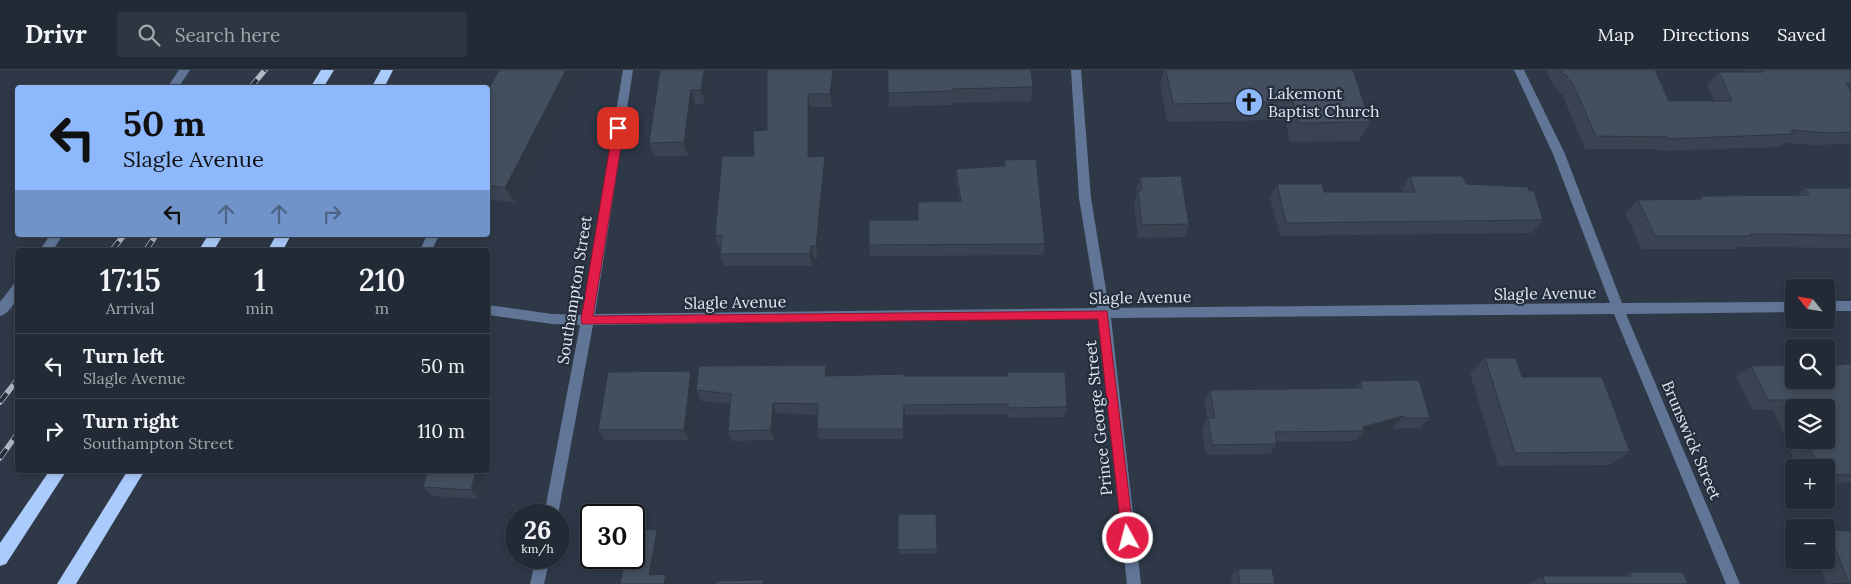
<!DOCTYPE html>
<html lang="en">
<head>
<meta charset="utf-8">
<style>
	body { margin:0; font-family:Lora,serif; background:#2e3641; color:#f1f3f6; height:100vh; display:flex; flex-direction:column; font-size:19px; white-space:nowrap }
	* { box-sizing:border-box; margin:0 }
	p { font-size:16px; color:#a2a7ad }
	.icon { flex:none; width:28px; height:28px; fill:none; stroke:currentColor; stroke-width:2; stroke-linecap:round; stroke-linejoin:round }
	.map { position:relative; flex:1; overflow:hidden }
	.details { position:absolute; left:15px; top:178px; width:475px; height:225px; display:flex; flex-direction:column; background:#222a35; border-radius:5px; box-shadow:0 2px 8px #0003,0 0 0 1px #3f4650 }
	.details>* { flex:none }
	.banner { position:absolute; left:15px; top:15px; width:475px; height:152px; border-radius:5px; box-shadow:0 2px 8px #0003,0 0 0 1px #3f4650; background:#8db9fc; color:#111; overflow:hidden }
	.needle { width:32px; rotate:300deg }
	.tools { position:absolute; left:1785px; top:209px; display:grid; gap:10px }
	.tools a { display:grid; place-items:center; width:50px; height:50px; border-radius:5px; background:#222a35; box-shadow:0 2px 8px #0003,0 0 0 1px #3f4650; font-size:25px }
	.speed { position:absolute; left:505px; top:434px; display:flex; gap:10px; font-size:25px; font-weight:700; text-align:center }
	.speed>* { display:grid; place-content:center; width:65px; height:65px; border-radius:50%; background:#222a35; box-shadow:0 2px 8px #0003,0 0 0 1px #3f4650; line-height:1 }
	.speed small { font-size:12px; font-weight:400 }
	.speed .limit { border:2px solid #111; border-radius:8px; background:#fff; color:#111 }
	.pin { position:absolute; display:grid; place-items:center; width:42px; height:42px; color:#fff; margin:-21px; border-radius:10px; box-shadow:0 2px 8px #0006 }
	.me { position:absolute; width:55px; margin:-28px; rotate:353deg; stroke-linejoin:round; filter:drop-shadow(0 0 4px #0008) }
	.turn { display:flex; align-items:center; gap:18px; height:105px; padding:0 25px; font-size:22px }
	.turn .icon { width:65px; height:65px; stroke-width:2.5 }
	.turn b { display:block; font-size:35px; line-height:42px }
	.lanes { display:flex; align-items:center; height:48px; padding:0 25px; background:#0003; justify-content:center; gap:25px; direction:ltr }
	.lanes .off { opacity:.35 }
	.eta { display:flex; justify-content:space-evenly; align-items:center; height:85px; text-align:center }
	.eta b { font-size:30px; font-weight:600; line-height:35px }
	ul { padding:0; list-style:none }
	li { display:flex; align-items:center; gap:15px; height:65px; padding:0 25px; border-top:1px solid #3f4650 }
	li div { flex:1 }
	li b { display:block; font-size:19px }
	li em { font-style:normal }
	header { display:flex; align-items:center; gap:30px; box-sizing:border-box; height:70px; padding:0 25px; background:#222a35; border-bottom:1px solid #3f4650 }
	header strong { font-size:24px }
	nav { display:flex; gap:28px; margin-inline-start:auto; font-size:18px }
	.search { width:350px; height:45px; background:#2e3641; display:flex; align-items:center; gap:12px; box-sizing:border-box; padding:0 18px; border-radius:5px; color:#a2a7ad; font-size:19px }
	.map>svg:first-child { display:block }
	.lines { fill:none; stroke-linecap:round; stroke-linejoin:round }
	.minor { fill:#617697; fill-rule:evenodd }
	.highway { fill:#abcbfc; fill-rule:evenodd }
	.rail-casing { stroke:#b1b8c4; stroke-width:5.5 }
	.rail { stroke:#242e3d; stroke-width:4; stroke-dasharray:11; stroke-linecap:butt }
	.wall { fill:#3a4351; fill-rule:evenodd }
	.shaded-wall { fill:#2f3742 }
	.building { fill:#434e5e; stroke:#2f3742 }
	.route { fill:#e11d48; stroke:#92132f }
	.labels { text-anchor:middle; stroke-width:4.5; stroke-linejoin:round; paint-order:stroke }
	.poi-label { font-size:16px; fill:#e2e8f2; stroke:#242e3d; text-anchor:start }
	.street-label { font-size:16px; fill:#e2e8f2; stroke:#242e3d }
</style>
</head>
<body>
<header>
<strong>Drivr</strong>
<div class="search"><svg class="icon" aria-label="search" viewBox="0 0 24 24"><circle cx="10" cy="10" r="6"/><path d="M15 15l6 6"/></svg>Search here</div>
<nav><a>Map</a><a>Directions</a><a>Saved</a></nav>
</header>
<div class="map">
<svg width="1851" height="514" viewBox="0 0 1851 514">
	<rect width="100%" height="100%" fill="#2e3847"/>
	<g class="lines">
		<g class="minor">
			<polygon points="179,0 190,0 178,18 167,18"/>
			<polygon points="623,0 633,0 595,244 1097,238 1079,128 1071,0 1081,0 1091,128 1109,238 1610,233 1553,84 1514,0 1524,0 1565,84 1622,233 1794,232 1794,242 1626,244 1740,514 1726,514 1614,244 1111,248 1141,514 1127,514 1098,248 593,255 558,445 544,445 580,255 552,254 488,245 488,235 552,244 582,245"/>
			<polygon points="50,165 63,165 53,180 40,180"/>
			<polygon points="427,165 439,165 432,180 420,180"/>
			<path d="M18 213C18 226 14 241 0 246V232L14 214Z"/>
			<rect x="1826" y="231" width="25" height="10"/>
			<polygon points="536,488 550,488 544,514 530,514"/>
		</g>
		<g class="highway">
			<polygon points="321,0 334,0 323,18 310,18"/>
			<polygon points="381,0 393,0 384,18 371,18"/>
			<polygon points="208,165 223,165 214,180 199,180"/>
			<polygon points="276,165 291,165 283,180 268,180"/>
			<polygon points="50,400 67,400 6,494 0,496 0,473"/>
			<polygon points="128,400 145,400 76,514 57,514"/>
		</g>
		<defs>
			<g id="rail">
				<polyline points="250,18 265,0"/>
				<polyline points="112,180 124,165"/>
				<polyline points="146,180 156,165"/>
				<polyline points="0,332 18,309"/>
				<polyline points="0,388 18,363"/>
			</g>
		</defs>
		<use href="#rail" class="rail-casing"/>
		<use href="#rail" class="rail"/>
	</g>
	<g class="wall">
		<polygon points="499,0 582,0 515,133 488,129 488,20"/>
		<polygon points="660,0 707,0 708,5 705,34 695,34 688,86 654,86 649,73"/>
		<polygon points="767,0 835,3 832,37 810,37 810,87 826,99 818,188 813,188 812,196 724,196 720,184 721,178 719,178 715,166 767,60"/>
		<polygon points="888,0 1033,17 1031,31 952,33 952,35 889,37"/>
		<polygon points="1164,0 1353,0 1370,52 1359,71 1290,72 1285,50 1167,52 1160,14"/>
		<polygon points="1546,0 1655,0 1669,31 1714,31 1707,15 1719,2 1743,2 1742,0 1851,0 1851,74 1814,75 1784,73 1779,77 1658,81 1657,79 1585,79 1562,24 1560,24 1557,18 1554,18"/>
		<polygon points="1004,90 1045,174 1043,185 870,186 869,175 918,150 959,131 956,111 956,99 1003,96"/>
		<polygon points="1410,106 1466,114 1543,150 1532,163 1280,166 1270,128 1277,114 1324,122 1402,122 1402,120"/>
		<polygon points="1140,107 1189,154 1185,167 1138,168 1134,134 1137,126 1136,120"/>
		<polygon points="1805,118 1851,118 1851,178 1739,177 1736,179 1642,179 1625,143 1638,130 1697,129 1700,126 1796,126"/>
		<polygon points="1485,288 1630,382 1610,395 1498,396 1470,303"/>
		<path d="M1851 294V412H1847L1841 414H1826V398H1797L1774 340H1752L1736 306 1751 296ZM1794 338 1826 370H1794Z"/>
		<polygon points="1007,302 1067,337 1064,347 1007,348 1007,344 905,345 903,369 819,369 817,359 818,345 776,343 774,370 732,371 728,361 731,334 701,331 696,320 828,306 1006,306"/>
		<polygon points="1361,311 1430,348 1420,358 1394,359 1393,356 1360,366 1355,371 1277,372 1277,374 1270,384 1206,385 1202,359 1207,349 1205,331 1210,320 1355,318"/>
		<polygon points="696,312 689,370 605,370 598,360"/>
		<polygon points="488,373 494,380 480,429 433,426 423,417 488,400"/>
		<polygon points="370,400 384,400 383,402"/>
		<polygon points="936,444 937,484 899,484 898,480"/>
		<polygon points="1828,460 1851,514 1827,514 1818,490 1826,490 1826,461"/>
		<polygon points="1238,499 1275,514 1232,514 1231,506"/>
		<polygon points="1630,502 1688,514 1529,514 1543,506 1623,506"/>
	</g>
	<g class="shaded-wall">
		<polygon points="566,0 582,0 515,133 505,118"/>
		<polygon points="704,0 707,0 708,5 705,34 701,20"/>
		<polygon points="833,0 835,0 835,3 832,37 830,24"/>
		<polygon points="691,20 695,34 688,86 684,72"/>
		<polygon points="808,24 810,37 810,100 808,87"/>
		<polygon points="825,86 826,99 818,188 816,176"/>
		<polygon points="811,176 813,188 812,196 810,184"/>
		<polygon points="826,295 828,306 825,306"/>
		<polygon points="691,301 696,312 689,370 684,360"/>
		<polygon points="773,333 776,343 774,370 771,360"/>
		<polygon points="904,335 905,345 903,369 903,359"/>
		<polygon points="1403,346 1393,356 1360,366 1364,361 1363,357"/>
		<polygon points="488,373 494,380 480,429 471,420 476,400 488,400"/>
		<polygon points="657,460 662,468 655,512 649,505"/>
		<polygon points="666,504 671,512 671,514 664,514"/>
	</g>
	<g class="building">
		<polygon points="499,0 566,0 505,118 488,115 488,20"/>
		<polygon points="660,0 704,0 701,20 691,20 684,72 649,73"/>
		<polygon points="767,0 833,0 830,24 808,24 808,87 825,86 816,176 811,176 810,184 720,184 722,165 715,166 722,86 754,86 753,61 767,60"/>
		<polygon points="888,0 1031,0 1033,17 952,19 953,21 888,23"/>
		<polygon points="1166,0 1353,0 1370,52 1299,53 1293,32 1173,34"/>
		<polygon points="1561,0 1655,0 1669,31 1732,31 1719,2 1763,2 1762,0 1851,0 1851,13 1846,13 1851,21 1851,62 1828,63 1791,60 1793,64 1669,69 1668,67 1596,66 1572,12 1570,12 1566,5 1564,5"/>
		<polygon points="1036,89 1045,174 869,175 869,150 918,150 918,132 961,131 956,99 1005,96 1004,90"/>
		<polygon points="1181,106 1189,154 1142,155 1138,121 1142,120 1140,107"/>
		<polygon points="1410,106 1463,106 1466,114 1528,117 1529,121 1534,121 1543,150 1286,153 1277,114 1322,114 1324,122 1415,122"/>
		<polygon points="1805,118 1851,118 1851,165 1750,164 1752,166 1655,166 1638,130 1702,129 1700,126 1809,125"/>
		<polygon points="1485,288 1516,288 1522,307 1602,307 1630,382 1515,383"/>
		<polygon points="1851,294 1851,405 1826,404 1826,398 1818,398 1807,370 1826,370 1826,338 1794,338 1791,330 1768,330 1751,296 1794,295 1794,310 1826,310 1826,295"/>
		<polygon points="826,295 825,306 904,304 904,306 1007,306 1007,302 1065,302 1067,337 1008,338 1008,334 904,335 903,359 817,359 818,334 773,333 771,360 728,361 731,324 696,320 699,296"/>
		<polygon points="691,301 684,360 598,360 608,302"/>
		<polygon points="1419,310 1430,348 1404,348 1403,346 1363,357 1364,361 1275,362 1277,374 1212,375 1208,348 1215,348 1210,320 1362,318 1361,311"/>
		<polygon points="428,400 476,400 471,420 423,417"/>
		<polygon points="898,444 936,444 937,479 898,480"/>
		<polygon points="634,459 657,460 649,505 666,504 664,514 620,514 625,488 634,488"/>
		<polygon points="1828,460 1851,461 1851,514 1829,514 1849,513"/>
		<polygon points="1238,499 1272,499 1275,514 1240,514"/>
		<polygon points="1630,502 1683,502 1688,514 1545,514 1543,506 1631,506"/>
		<polygon points="763,510 763,514 716,514 716,511"/>
	</g>
	<polygon class="route" points="618,54 624,58 593,246 1107,241 1134,468 1133,472 1128,474 1123,472 1122,468 1098,249 582,254 581,250 613,58"/>
	<defs>
		<symbol id="church-disc" viewBox="-11 -11 22 22"><circle r="9.5" fill="#8db9fc" stroke="#242e3d"/><path d="M-1.2-6h2.4v3.5h3.3v2.4h-3.3V6h-2.4V-.1h-3.3v-2.4h3.3Z" fill="#111"/></symbol>
	</defs>
	<g fill-rule="evenodd">
		<use href="#church-disc" x="1233" y="16" width="32" height="32"/>
	</g>
	<g class="labels">
		<g class="poi-label">
			<text x="1268" y="29">Lakemont<tspan x="1268" dy="18">Baptist Church</tspan></text>
		</g>
		<g class="street-label">
			<text transform="translate(574 220) rotate(-81)" y="6">Southampton Street</text>
			<text transform="translate(1545 223) rotate(-1)" y="6">Slagle Avenue</text>
			<text transform="translate(1140 227) rotate(-1)" y="6">Slagle Avenue</text>
			<text transform="translate(735 232) rotate(-1)" y="6">Slagle Avenue</text>
			<text transform="translate(1098 348) rotate(-96)" y="6">Prince George Street</text>
			<text transform="translate(1692 370) rotate(67)" y="6">Brunswick Street</text>
		</g>
	</g>
</svg>
<div class="tools">
<a><svg class="needle" viewBox="-14 -14 28 28"><path d="M0-13l5 13h-10z" fill="#e53935"/><path d="M0 13l5-13h-10z" fill="#a2a7ad"/></svg></a>
<a><svg class="icon" aria-label="search" viewBox="0 0 24 24"><circle cx="10" cy="10" r="6"/><path d="M15 15l6 6"/></svg></a>
<a><svg class="icon" aria-label="layers" viewBox="0 0 24 24"><path d="M12 4l9 5-9 5-9-5zM3 14l9 5 9-5"/></svg></a>
<a>+</a>
<a>−</a>
</div>
<div class="speed"><div>26<small>km/h</small></div><div class="limit">30</div></div>
<div class="pin" style="left:618px;top:58px;background:#d93025"><svg class="icon" aria-label="arrive" viewBox="0 0 24 24"><path d="M6 21V4h12l-3 4 3 4H6"/></svg></div>
<svg class="me" style="left:1128px;top:468px" viewBox="-20 -20 40 40"><circle r="17" fill="#e11d48" stroke="#fff" stroke-width="3"/><path d="M0-11L8 9 0 5-8 9z" fill="#fff"/></svg>
<div class="banner">
<div class="turn"><svg class="icon" aria-label="left" viewBox="0 0 24 24"><path d="M17 20v-9H6M10 6l-5 5 5 5"/></svg><div><b>50 m</b>Slagle Avenue</div></div>
<div class="lanes"><svg class="icon" aria-label="left" viewBox="0 0 24 24"><path d="M17 20v-9H6M10 6l-5 5 5 5"/></svg><svg class="icon off" aria-label="ahead" viewBox="0 0 24 24"><path d="M12 20V5M6 11l6-6 6 6"/></svg><svg class="icon off" aria-label="ahead" viewBox="0 0 24 24"><path d="M12 20V5M6 11l6-6 6 6"/></svg><svg class="icon off" aria-label="right" viewBox="0 0 24 24"><path d="M7 20v-9h11M14 6l5 5-5 5"/></svg></div>
</div>
<section class="details">
<div class="eta">
<div><b>17:15</b><p>Arrival</p></div>
<div><b>1</b><p>min</p></div>
<div><b>210</b><p>m</p></div>
</div>
<ul>
<li><svg class="icon" aria-label="left" viewBox="0 0 24 24"><path d="M17 20v-9H6M10 6l-5 5 5 5"/></svg><div><b>Turn left</b><p>Slagle Avenue</p></div><em>50 m</em></li>
<li><svg class="icon" aria-label="right" viewBox="0 0 24 24"><path d="M7 20v-9h11M14 6l5 5-5 5"/></svg><div><b>Turn right</b><p>Southampton Street</p></div><em>110 m</em></li>
</ul>
</section>
</div>
</body>
</html>
